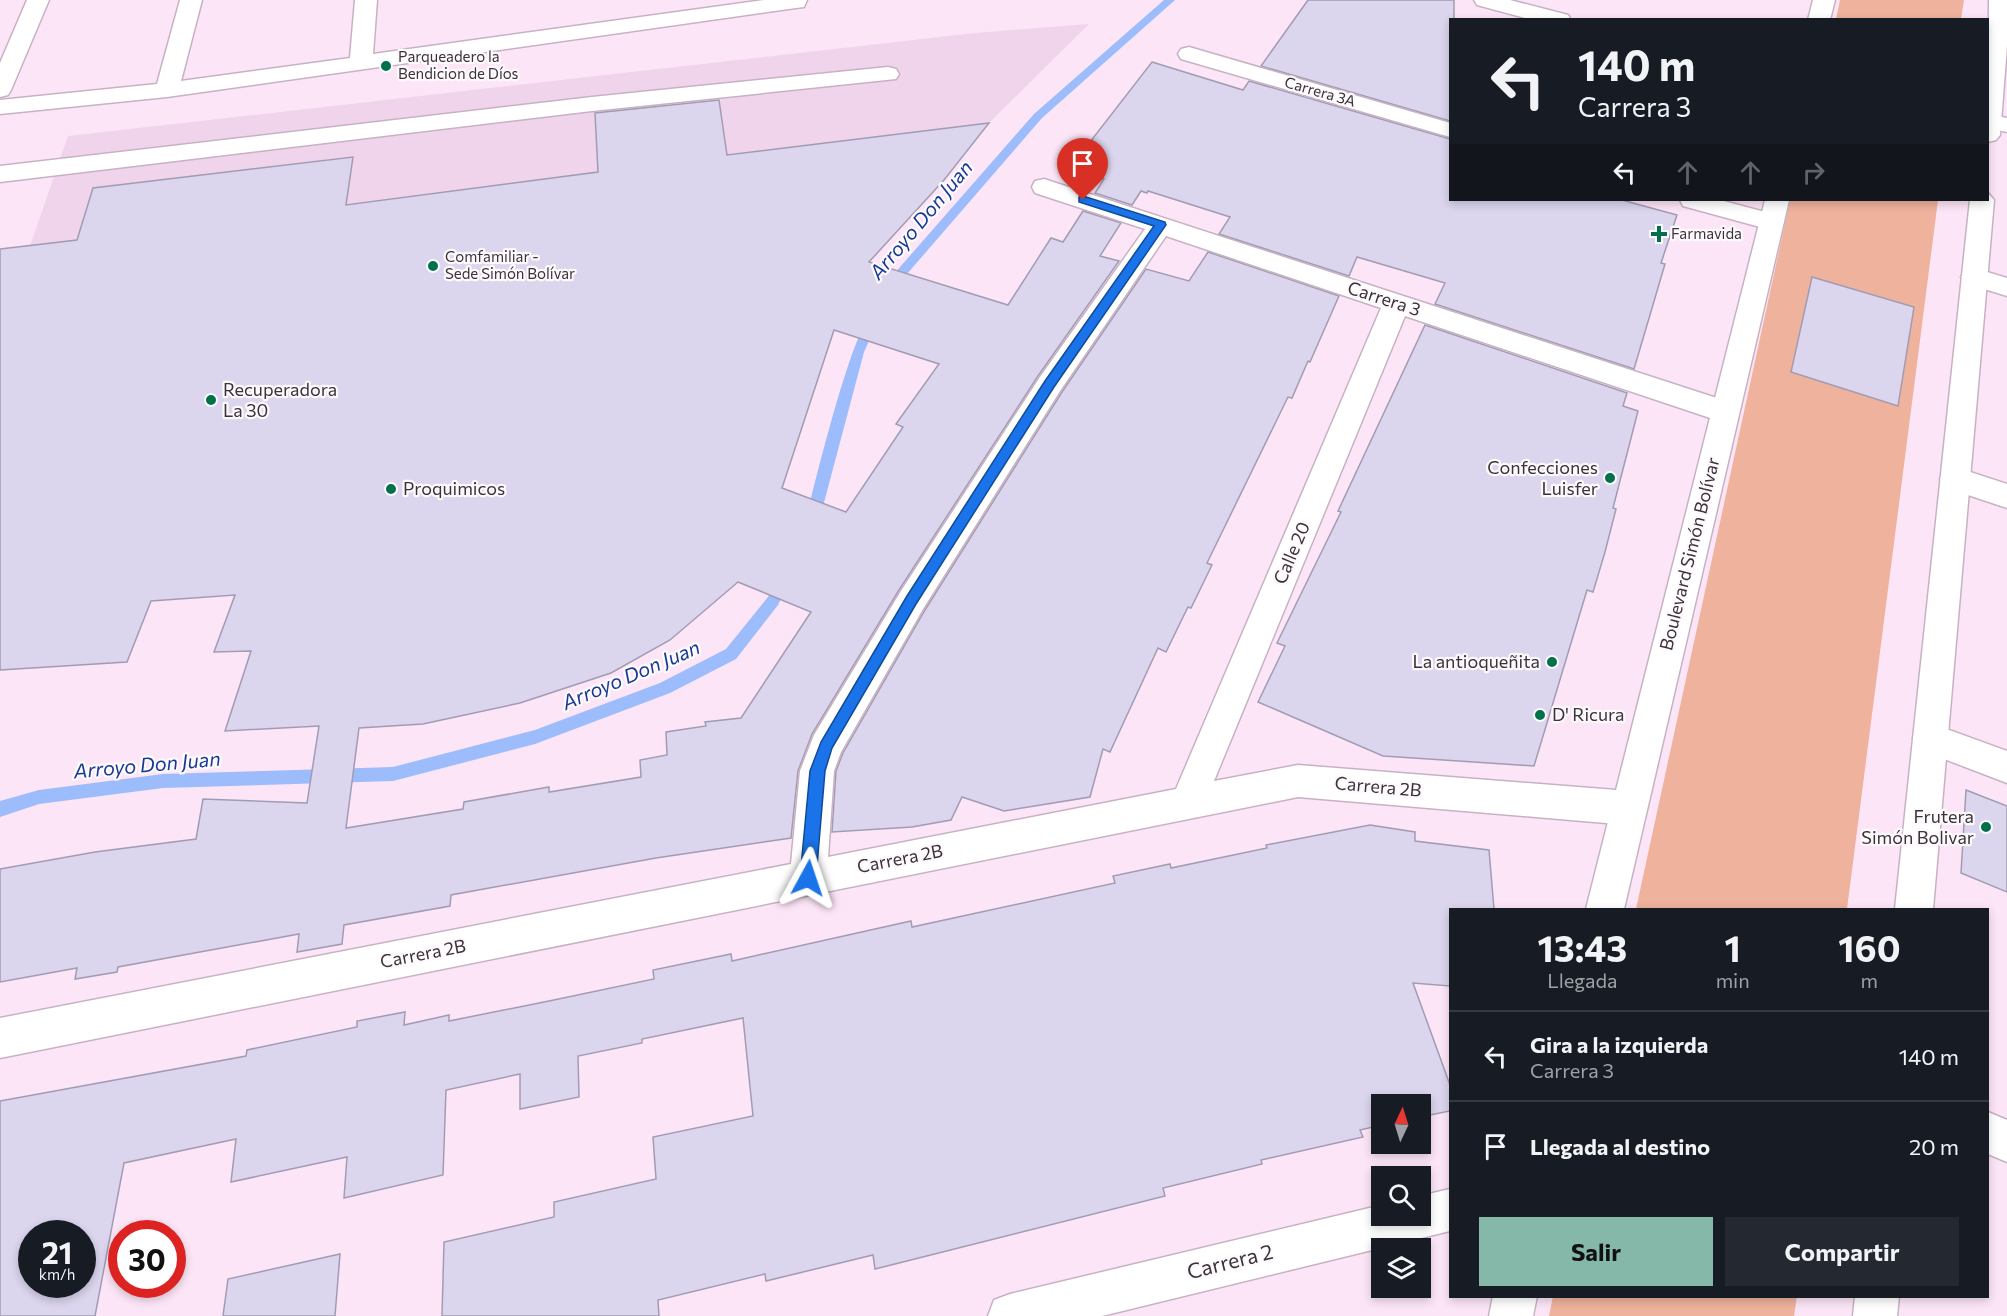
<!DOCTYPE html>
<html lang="es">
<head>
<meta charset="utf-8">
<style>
	body { margin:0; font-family:Commissioner,sans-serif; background:#242831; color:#f1f3f6; height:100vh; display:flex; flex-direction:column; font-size:22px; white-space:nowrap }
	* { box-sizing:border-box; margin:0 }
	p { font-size:20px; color:#9ea1a6 }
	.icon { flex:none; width:33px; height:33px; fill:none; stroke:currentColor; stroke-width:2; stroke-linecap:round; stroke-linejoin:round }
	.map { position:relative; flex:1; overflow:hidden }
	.sheet { position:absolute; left:1449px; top:908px; width:540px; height:390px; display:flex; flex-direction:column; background:#171b24; border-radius:0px; box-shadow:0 3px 9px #0003 }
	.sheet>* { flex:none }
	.hud { position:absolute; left:1449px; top:18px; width:540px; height:183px; border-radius:0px; box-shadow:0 3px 9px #0003; background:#171b24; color:#f1f3f6; overflow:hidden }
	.needle { width:39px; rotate:4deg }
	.fabs { position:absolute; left:1371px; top:1094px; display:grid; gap:12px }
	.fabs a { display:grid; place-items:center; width:60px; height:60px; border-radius:0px; background:#171b24; box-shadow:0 3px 9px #0003; font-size:30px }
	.speed { position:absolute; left:18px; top:1220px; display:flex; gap:12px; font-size:30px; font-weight:700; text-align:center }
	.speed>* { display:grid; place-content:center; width:78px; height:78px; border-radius:50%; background:#171b24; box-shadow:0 3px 9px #0003; line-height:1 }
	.speed small { font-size:15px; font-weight:400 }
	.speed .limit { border:9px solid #d22; background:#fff; color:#111 }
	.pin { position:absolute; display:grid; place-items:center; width:51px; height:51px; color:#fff; margin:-62px -26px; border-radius:50% 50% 50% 0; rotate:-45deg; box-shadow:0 0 6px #0007 }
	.pin .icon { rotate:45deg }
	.me { position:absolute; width:66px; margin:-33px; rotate:5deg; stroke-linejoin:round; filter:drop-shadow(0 0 4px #0008) }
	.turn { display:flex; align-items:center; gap:21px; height:126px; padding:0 30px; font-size:27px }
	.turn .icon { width:78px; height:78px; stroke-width:2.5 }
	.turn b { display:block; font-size:42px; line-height:51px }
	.lanes { display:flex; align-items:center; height:57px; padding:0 30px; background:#0003; justify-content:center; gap:30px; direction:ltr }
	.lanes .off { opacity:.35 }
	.eta { display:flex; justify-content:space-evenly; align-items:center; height:102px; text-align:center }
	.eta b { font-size:36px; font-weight:700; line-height:42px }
	.cta { display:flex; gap:12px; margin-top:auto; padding:12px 30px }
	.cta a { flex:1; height:69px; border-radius:0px; background:#85b8a9; color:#111; font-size:24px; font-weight:700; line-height:69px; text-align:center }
	.cta a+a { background:#242831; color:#f1f3f6 }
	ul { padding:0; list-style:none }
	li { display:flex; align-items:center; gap:18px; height:90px; padding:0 30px; border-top:2px solid #363941 }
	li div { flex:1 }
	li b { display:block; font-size:22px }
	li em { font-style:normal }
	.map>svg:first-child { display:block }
	.built { fill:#f0d4eb }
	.green { fill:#efb29c }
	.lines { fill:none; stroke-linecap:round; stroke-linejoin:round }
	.stream { fill:#9cbcfc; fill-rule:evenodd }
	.building { fill:#dbd5ed; stroke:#a29cb3; stroke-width:1.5; fill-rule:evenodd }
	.minor-casing { stroke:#c7b2c3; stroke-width:3 }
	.highway-casing { stroke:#c7b2c3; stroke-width:3 }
	.minor { fill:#fff; fill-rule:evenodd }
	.highway { fill:#fff; fill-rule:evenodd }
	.route { fill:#1a73e8; stroke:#114b97; stroke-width:1.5 }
	.poi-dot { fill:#00714a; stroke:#fdf9fc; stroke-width:2 }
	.labels { text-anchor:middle; stroke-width:4.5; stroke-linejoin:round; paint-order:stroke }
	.far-poi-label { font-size:15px; fill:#3b333a; stroke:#fdf9fc; text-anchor:start }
	.far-street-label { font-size:15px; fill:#3b333a; stroke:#fdf9fc }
	.street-label { font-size:18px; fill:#3b333a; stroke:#fdf9fc }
	.poi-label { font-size:18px; fill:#3b333a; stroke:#fdf9fc; text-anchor:start }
	.water-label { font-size:20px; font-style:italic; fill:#163a94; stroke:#fdf9fc }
	.near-street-label { font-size:21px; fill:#3b333a; stroke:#fdf9fc }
</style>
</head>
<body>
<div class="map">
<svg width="2007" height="1316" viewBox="0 0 2007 1316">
	<rect width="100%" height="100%" fill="#fce5f7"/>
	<polygon class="built" points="1089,24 989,123 30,246 68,136 975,33"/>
	<g class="green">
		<polygon points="1840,0 1964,0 1961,19 1836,19"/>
		<polygon points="1790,200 1938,200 1847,909 1636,909"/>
		<polygon points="1553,1296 1797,1296 1794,1316 1549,1316"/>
	</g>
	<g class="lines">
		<g class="stream">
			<polygon points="1164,0 1175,0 1042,118 894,289 886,289 886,283 1034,114"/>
			<path d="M872 317 878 321 864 352 822 510 815 525 810 527 803 521 808 510C815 483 854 322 872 317Z"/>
			<polygon points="783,575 788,577 790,581 778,605 736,659 670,693 535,744 393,781 163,788 39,804 0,817 0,801 39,790 163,774 393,767 535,730 660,683 726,649 768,597 778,577"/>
		</g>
	</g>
	<g class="building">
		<polygon points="1308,0 1454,0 1454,20 1450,20 1450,121 1261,66"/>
		<polygon points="1152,62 1243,90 1249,81 1450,139 1450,200 1622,200 1677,215 1661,263 1665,264 1634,369 1435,304 1445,283 1357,257 1349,276 1219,234 1230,217 1148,191 1147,193 1141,191 1132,205 1095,193 1104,179 1069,169"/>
		<path d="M719 100 727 155 989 123 944 180 869 262 1008 305 1051 238 1063 242 1083 211 1121 223 1100 256 1119 261 1038 376 899 590 812 734 798 771 791 838 656 858 451 895 450 906 344 925 342 944 297 952 299 934 118 967 117 972 75 979 77 968 0 982V869L95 852 196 839 203 799 307 803 319 726 225 731 251 651 214 652 235 595 151 601 127 662 0 670V249L77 240 93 188 353 157 346 205 598 172 595 113ZM834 330 939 364 896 424 903 427 846 512 782 488ZM738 582 811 612 741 718 705 722 706 726 666 732 667 755 640 760 641 777 549 792V787L464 802 463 809 346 828 359 728 423 724 520 703 611 673 670 640Z"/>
		<polygon points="1208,252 1339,296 1310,362 1308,361 1292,398 1288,397 1207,563 1212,565 1191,608 1188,607 1166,652 1158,648 1110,752 1103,749 1090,797 1004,811 962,797 951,820 912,827 832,832 836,771 843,753 925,610 1062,392 1146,269 1189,281"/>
		<polygon points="1812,277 1914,307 1898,406 1791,372"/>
		<polygon points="1425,325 1627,393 1623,406 1638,411 1613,508 1616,509 1605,552 1593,592 1587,590 1534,766 1383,756 1258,702 1285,646 1277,643 1341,512 1338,511"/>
		<polygon points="1966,790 2007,806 2007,892 1961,873"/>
		<path d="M1370 825 1415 832V841L1489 850 1494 909H1450V986L1413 983 1450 1085V1111L1420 1117V1104H1382V1125L1360 1130 1363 1137 1261 1160 1262 1164 1163 1188 1165 1196 875 1269 873 1255 766 1281 765 1274 658 1300 659 1316H442L444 1242 554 1217V1202L656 1179 653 1137 753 1116 743 1018 642 1039V1043L578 1056 579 1097 520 1109V1074L446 1090 443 1175 344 1198 347 1157 231 1182 236 1139 124 1163 95 1316H0V1101L246 1056 247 1050 357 1027V1021L405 1012 404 1025 449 1015V1021L549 1001 654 979 653 970 731 954 732 961 911 921 912 927 1115 883 1113 876 1170 864 1171 868 1267 848 1266 845ZM32 1233H82V1284H32Z"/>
		<polygon points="340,1254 335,1316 223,1316 228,1279"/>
	</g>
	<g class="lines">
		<defs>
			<g id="minor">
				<polygon points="180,0 202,0 181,81 350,58 355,0 377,0 373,54 764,0 807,0 804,7 796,8 167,97 0,114 0,100 157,84"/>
				<polygon points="1474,0 1510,0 1568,15 1571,20 1533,20 1477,5"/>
				<polygon points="1189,47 1450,123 1450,137 1181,59 1178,54 1181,49"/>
				<polygon points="888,67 896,69 899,74 896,79 592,111 0,182 0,166 592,97"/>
				<polygon points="1988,114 2007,118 2007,132 1988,128"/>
				<path d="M1044 179 1735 404 1739 412 1735 420 1725 423 1405 316 1214 781 1298 765 1629 791 1642 796 1647 808 1642 820 1629 825 1298 797 0 1058V1018L791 864 800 771 814 735 901 591 1040 377 1145 229 1035 193 1032 187 1035 181ZM1166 236 1381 308 1176 789 828 857 834 771 841 752 923 609 1060 391Z"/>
				<polygon points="1680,200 1720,200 1780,216 1784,222 1780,228 1771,230 1683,206"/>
				<polygon points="1974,268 2007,278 2007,296 1965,283 1961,277 1965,271"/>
				<polygon points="1955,467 2007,484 2007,508 1944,487 1940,479 1944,471"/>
				<polygon points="1930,723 2007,751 2007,783 1918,749 1913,738 1918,727"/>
				<polygon points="1988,1112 2007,1120 2007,1162 1988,1154"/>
				<polygon points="1450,1189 1450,1231 1102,1316 988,1316 994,1300 1010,1294 1382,1205 1382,1215 1420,1215 1420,1196"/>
			</g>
			<g id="highway">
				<polygon points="27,0 49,0 11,90 8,95 0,97 0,63"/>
				<polygon points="1813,0 1835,0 1830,20 1808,20"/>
				<polygon points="1989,0 2007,0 2007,46 2000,135 1996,140 1988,142"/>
				<polygon points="1988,193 1994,200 1933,909 1895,909 1970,200 1988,200"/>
				<polygon points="1765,200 1789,200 1624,909 1586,909"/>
				<polygon points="1493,1296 1537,1296 1533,1316 1489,1316"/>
				<polygon points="1855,1296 1899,1296 1897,1316 1853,1316"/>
			</g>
		</defs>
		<use href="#minor" class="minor-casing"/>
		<use href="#highway" class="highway-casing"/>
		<use href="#minor" class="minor"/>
		<use href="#highway" class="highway"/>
	</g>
	<polygon class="route" points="1083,196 1165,222 1166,225 1054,387 916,604 832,748 825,771 816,878 813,883 808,885 803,883 800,878 810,771 821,742 907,596 1045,381 1154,226 1079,202 1079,197"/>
	<g class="poi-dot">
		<circle cx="386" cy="66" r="6"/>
		<path d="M1656 225h6v6h6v6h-6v6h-6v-6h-6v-6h6z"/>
		<circle cx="433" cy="266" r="6"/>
		<circle cx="211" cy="400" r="6"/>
		<circle cx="1610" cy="478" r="6"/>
		<circle cx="391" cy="489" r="6"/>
		<circle cx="1552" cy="662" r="6"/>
		<circle cx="1540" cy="715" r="6"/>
		<circle cx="1986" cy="827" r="6"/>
	</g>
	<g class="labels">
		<g class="far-poi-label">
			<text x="398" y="62">Parqueadero la<tspan x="398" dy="17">Bendicion de Díos</tspan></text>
			<text x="1671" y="239">Farmavida</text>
			<text x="445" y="262">Comfamiliar -<tspan x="445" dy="17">Sede Simón Bolívar</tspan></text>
		</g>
		<g class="far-street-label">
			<text transform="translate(1320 92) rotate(16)" y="5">Carrera 3A</text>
		</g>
		<g class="street-label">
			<text transform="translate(1384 299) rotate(18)" y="6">Carrera 3</text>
			<text transform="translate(1292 553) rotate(-67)" y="6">Calle 20</text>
			<text transform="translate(1690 554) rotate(-76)" y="6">Boulevard Simón Bolívar</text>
			<text transform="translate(1378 787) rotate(5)" y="6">Carrera 2B</text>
			<text transform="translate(900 859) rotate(-11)" y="6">Carrera 2B</text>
			<text transform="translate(423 954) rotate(-11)" y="6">Carrera 2B</text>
		</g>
		<g class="poi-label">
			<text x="223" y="396">Recuperadora<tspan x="223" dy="21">La 30</tspan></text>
			<text x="1598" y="474" text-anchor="end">Confecciones<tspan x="1598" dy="21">Luisfer</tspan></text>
			<text x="403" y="495">Proquimicos</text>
			<text x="1540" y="668" text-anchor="end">La antioqueñita</text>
			<text x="1552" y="721">D' Ricura</text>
			<text x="1974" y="823" text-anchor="end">Frutera<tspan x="1974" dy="21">Simón Bolivar</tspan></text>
		</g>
		<g class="water-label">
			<text transform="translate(921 220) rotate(-50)" y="7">Arroyo Don Juan</text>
			<text transform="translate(631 675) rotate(-23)" y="7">Arroyo Don Juan</text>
			<text transform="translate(147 765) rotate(-5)" y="7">Arroyo Don Juan</text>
		</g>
		<g class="near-street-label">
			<text transform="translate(1230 1262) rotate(-14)" y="7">Carrera 2</text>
		</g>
	</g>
</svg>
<div class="fabs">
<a><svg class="needle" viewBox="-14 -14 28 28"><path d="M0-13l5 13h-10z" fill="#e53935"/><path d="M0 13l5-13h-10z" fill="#9ea1a6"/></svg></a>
<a><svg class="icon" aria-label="search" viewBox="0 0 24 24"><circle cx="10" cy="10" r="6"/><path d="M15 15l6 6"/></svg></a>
<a><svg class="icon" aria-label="layers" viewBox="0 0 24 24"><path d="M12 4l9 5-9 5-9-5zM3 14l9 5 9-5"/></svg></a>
</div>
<div class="speed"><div>21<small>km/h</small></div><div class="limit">30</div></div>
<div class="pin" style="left:1083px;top:200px;background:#d93025"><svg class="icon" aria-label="arrive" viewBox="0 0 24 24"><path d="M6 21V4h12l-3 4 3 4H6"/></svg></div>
<svg class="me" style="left:808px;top:878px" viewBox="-20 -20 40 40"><path d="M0-17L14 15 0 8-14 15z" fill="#1a73e8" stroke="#fff" stroke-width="4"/></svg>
<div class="hud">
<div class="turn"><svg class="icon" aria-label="left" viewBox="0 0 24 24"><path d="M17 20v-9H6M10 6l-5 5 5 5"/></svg><div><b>140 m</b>Carrera 3</div></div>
<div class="lanes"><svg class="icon" aria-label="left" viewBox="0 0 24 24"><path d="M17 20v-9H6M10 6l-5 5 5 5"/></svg><svg class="icon off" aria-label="ahead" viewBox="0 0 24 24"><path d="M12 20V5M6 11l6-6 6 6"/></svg><svg class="icon off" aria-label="ahead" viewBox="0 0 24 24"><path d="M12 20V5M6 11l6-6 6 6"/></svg><svg class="icon off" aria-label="right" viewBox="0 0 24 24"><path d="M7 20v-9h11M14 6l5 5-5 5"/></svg></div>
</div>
<section class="sheet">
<div class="eta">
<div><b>13:43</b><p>Llegada</p></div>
<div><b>1</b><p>min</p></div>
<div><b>160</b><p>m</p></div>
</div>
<ul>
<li><svg class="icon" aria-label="left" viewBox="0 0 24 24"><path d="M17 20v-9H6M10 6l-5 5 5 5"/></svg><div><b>Gira a la izquierda</b><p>Carrera 3</p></div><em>140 m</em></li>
<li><svg class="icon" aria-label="arrive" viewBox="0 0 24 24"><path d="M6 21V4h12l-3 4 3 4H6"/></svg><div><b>Llegada al destino</b></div><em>20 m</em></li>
</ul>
<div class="cta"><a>Salir</a><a>Compartir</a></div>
</section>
</div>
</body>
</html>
